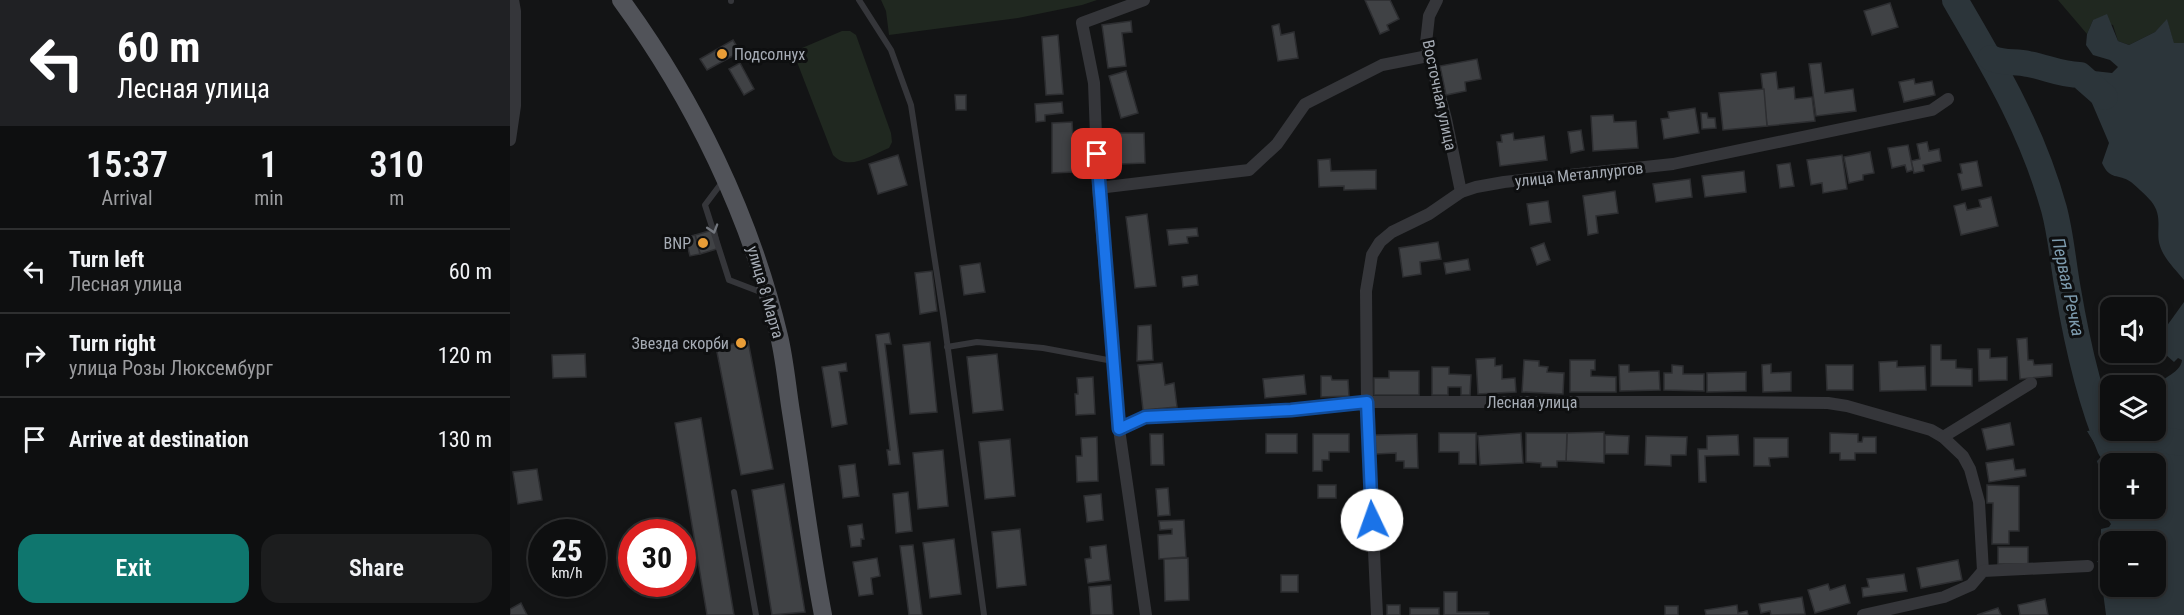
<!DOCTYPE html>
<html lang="en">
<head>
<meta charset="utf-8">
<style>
	body { margin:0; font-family:"Roboto Condensed",sans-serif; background:#1c1d1e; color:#f1f3f6; height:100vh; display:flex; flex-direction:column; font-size:22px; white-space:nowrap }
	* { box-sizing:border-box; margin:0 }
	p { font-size:20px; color:#9b9c9f }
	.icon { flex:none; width:33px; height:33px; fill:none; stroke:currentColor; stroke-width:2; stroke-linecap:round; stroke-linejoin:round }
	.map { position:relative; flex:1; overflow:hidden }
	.sheet { display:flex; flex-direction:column; background:#0e0f10; width:510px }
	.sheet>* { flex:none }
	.banner { background:#202124; color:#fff; overflow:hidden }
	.controls { position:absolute; left:1590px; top:297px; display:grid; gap:12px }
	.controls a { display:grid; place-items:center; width:66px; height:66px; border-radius:12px; background:#0e0f10; box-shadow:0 3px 9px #0003,0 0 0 2px #2e2f30; font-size:30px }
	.speed { position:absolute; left:18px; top:519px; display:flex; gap:12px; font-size:30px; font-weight:700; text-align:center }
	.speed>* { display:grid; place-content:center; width:78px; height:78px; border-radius:50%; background:#0e0f10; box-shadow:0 3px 9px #0003,0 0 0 2px #2e2f30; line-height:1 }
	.speed small { font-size:15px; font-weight:400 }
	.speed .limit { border:9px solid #d22; background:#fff; color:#111 }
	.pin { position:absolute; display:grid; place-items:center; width:51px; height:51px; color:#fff; margin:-26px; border-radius:12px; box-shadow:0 3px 9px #0006 }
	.me { position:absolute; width:66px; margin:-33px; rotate:357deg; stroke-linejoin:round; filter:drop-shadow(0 0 4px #0008) }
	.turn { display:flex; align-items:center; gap:21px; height:126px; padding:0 18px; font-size:27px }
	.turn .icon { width:78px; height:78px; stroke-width:2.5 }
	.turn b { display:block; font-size:42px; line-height:51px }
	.eta { display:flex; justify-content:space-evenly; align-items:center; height:102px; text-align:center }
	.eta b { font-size:36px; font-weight:600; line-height:42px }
	.action { display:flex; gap:12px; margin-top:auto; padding:12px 18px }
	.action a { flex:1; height:69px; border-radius:18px; background:#0f766e; color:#fff; font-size:24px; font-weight:600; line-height:69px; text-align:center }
	.action a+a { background:#1c1d1e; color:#f1f3f6 }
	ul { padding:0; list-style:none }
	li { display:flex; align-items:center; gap:18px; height:84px; padding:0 18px; border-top:2px solid #2e2f30 }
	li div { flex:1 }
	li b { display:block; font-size:22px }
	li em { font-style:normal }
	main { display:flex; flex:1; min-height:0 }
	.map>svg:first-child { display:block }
	.green { fill:#202820 }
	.water { fill:#2c353a; fill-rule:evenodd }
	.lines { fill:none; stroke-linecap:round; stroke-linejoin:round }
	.river { stroke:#2c353a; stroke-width:26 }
	.building { fill:#404245; stroke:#2d2e31; stroke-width:1.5 }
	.lane { stroke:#35363a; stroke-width:6 }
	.street { stroke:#35363a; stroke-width:12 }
	.primary { stroke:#515359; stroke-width:18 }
	.oneway { stroke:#73777e }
	.route-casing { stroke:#114b97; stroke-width:15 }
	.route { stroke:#1a73e8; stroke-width:10 }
	.poi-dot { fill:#e99d37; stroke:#0e0f10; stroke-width:2 }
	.labels { text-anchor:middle; stroke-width:6; stroke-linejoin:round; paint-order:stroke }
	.poi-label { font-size:16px; fill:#a6acb5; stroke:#0e0f10; text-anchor:end }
	.street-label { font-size:16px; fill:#a6acb5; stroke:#0e0f10 }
	.water-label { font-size:18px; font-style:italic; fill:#7e9caf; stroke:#0e0f10 }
</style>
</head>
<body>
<main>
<section class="sheet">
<div class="banner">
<div class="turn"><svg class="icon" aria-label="left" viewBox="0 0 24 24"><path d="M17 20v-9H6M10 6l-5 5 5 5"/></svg><div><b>60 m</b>Лесная улица</div></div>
</div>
<div class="eta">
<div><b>15:37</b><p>Arrival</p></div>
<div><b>1</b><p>min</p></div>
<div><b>310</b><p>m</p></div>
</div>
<ul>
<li><svg class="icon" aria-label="left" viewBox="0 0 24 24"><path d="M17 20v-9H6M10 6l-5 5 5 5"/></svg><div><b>Turn left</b><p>Лесная улица</p></div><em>60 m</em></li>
<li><svg class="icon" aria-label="right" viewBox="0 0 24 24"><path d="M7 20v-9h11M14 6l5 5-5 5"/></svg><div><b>Turn right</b><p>улица Розы Люксембург</p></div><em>120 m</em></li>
<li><svg class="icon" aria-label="arrive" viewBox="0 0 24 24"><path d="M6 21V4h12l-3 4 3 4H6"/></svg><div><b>Arrive at destination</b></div><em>130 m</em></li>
</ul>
<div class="action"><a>Exit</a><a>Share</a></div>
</section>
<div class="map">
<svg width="1674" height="615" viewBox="0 0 1674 615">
	<rect width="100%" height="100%" fill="#131415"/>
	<g class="green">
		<polygon points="371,0 587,0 572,5 508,18 379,35 376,11"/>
		<polygon points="1548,0 1674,0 1674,43 1664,44 1657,20 1645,32 1619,45 1608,41 1603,25 1583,20 1577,34"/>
		<path d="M332 31H340L346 35 381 133 382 142 379 148C361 155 339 172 323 155L287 62 292 48Z"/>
	</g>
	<g class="water">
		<path d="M1597 14 1608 41 1619 45 1645 32 1657 19 1664 43H1674V280C1666 270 1654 259 1650 246 1645 231 1654 217 1641 201 1636 195 1627 187 1621 182 1608 173 1600 181 1592 163L1599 143 1570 75 1584 71 1602 73 1608 67 1600 60 1583 55 1576 45 1577 34 1583 20Z"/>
		<path d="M1674 302V615H1596L1591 577 1596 575 1587 561 1595 560 1596 549H1592L1593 541 1591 540V529L1599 527 1601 524 1594 514 1592 477 1587 461 1592 456 1577 431 1600 428V430L1627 434 1646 430C1646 424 1653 417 1654 408 1652 405 1647 400 1646 396 1640 379 1671 376 1672 360L1668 358 1664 362 1646 346V341ZM1600 464H1646V508H1600ZM1600 542H1646V586H1600Z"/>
	</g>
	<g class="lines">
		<g class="river">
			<path d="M1445 0C1486 70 1522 130 1544 209 1551 235 1553 263 1558 290 1567 343 1579 398 1600 448L1623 449 1651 440 1674 443"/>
			<path d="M1481 58C1494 64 1505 61 1518 64 1536 67 1551 75 1570 75L1595 97"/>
		</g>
	</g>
	<g class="building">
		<polygon points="855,0 880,0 889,19 877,25 879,30 870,34"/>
		<polygon points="1380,3 1388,27 1362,35 1354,11"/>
		<polygon points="621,21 622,32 612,33 616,66 598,68 592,25"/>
		<polygon points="769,24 771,35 784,32 788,58 768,61 762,26"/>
		<polygon points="548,35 553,94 536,95 532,37"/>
		<polygon points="223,40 230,52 197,70 190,59"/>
		<polygon points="967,59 971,79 955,82 956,91 936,95 930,66"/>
		<polygon points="230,63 244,89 234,95 219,69"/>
		<polygon points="1311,63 1315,93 1343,89 1346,111 1306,116 1299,64"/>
		<polygon points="616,71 628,113 611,118 599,76"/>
		<polygon points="1266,72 1268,89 1284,87 1285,99 1302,97 1305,121 1257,126 1251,74"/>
		<polygon points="1404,79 1405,84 1422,81 1425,95 1394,102 1389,82"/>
		<polygon points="1254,89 1257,126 1213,130 1209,93"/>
		<polygon points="445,95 456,95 456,110 446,110"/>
		<polygon points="552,102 553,113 535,115 535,121 526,122 525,104"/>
		<polygon points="1185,108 1189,133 1154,139 1151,119 1159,118 1158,112"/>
		<polygon points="1191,113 1197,113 1198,118 1205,118 1206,128 1192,129"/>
		<polygon points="1103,115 1104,122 1126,121 1128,148 1083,151 1081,116"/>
		<polygon points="562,122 565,172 542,173 542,123"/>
		<polygon points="1071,130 1074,150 1061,153 1058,132"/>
		<polygon points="609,133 634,133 635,163 610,164"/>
		<polygon points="1003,133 1004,140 1034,136 1037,160 990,166 987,142 992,142 991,135"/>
		<polygon points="1417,142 1419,151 1429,149 1431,161 1413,165 1414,171 1404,173 1401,161 1410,159 1407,144"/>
		<polygon points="1398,145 1403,170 1397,172 1395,165 1382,168 1378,148"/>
		<polygon points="1360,152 1364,173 1353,175 1353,180 1339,183 1334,157"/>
		<polygon points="388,155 397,185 368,194 359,164"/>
		<polygon points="1332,155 1337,189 1313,193 1312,183 1301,185 1297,160"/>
		<polygon points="820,159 821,171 866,170 866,189 834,190 834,186 809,187 808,160"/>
		<polygon points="1467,161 1472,186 1452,190 1448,174 1452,173 1450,164"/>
		<polygon points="1280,163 1284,186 1270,188 1267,165"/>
		<polygon points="1234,171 1236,192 1195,197 1192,176"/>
		<polygon points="1180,179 1182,197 1146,202 1143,184"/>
		<polygon points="1105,191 1108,213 1086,216 1088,233 1078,235 1073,196"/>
		<polygon points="1481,197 1488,226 1451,235 1444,206 1455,203 1457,210 1471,207 1469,200"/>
		<polygon points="1038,201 1041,222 1020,225 1017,204"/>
		<polygon points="637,214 646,286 625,288 616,217"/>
		<polygon points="687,228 688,236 677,237 678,243 659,245 657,230"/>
		<polygon points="206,229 210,248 190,254 185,235"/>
		<polygon points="185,235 190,254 180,256 175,237"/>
		<polygon points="928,242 931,259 910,262 911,274 893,277 889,248"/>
		<polygon points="1034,243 1040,260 1027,265 1021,248"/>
		<polygon points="958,259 960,270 936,274 934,263"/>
		<polygon points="470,263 475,292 454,295 450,266"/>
		<polygon points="422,271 427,311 410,314 405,273"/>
		<polygon points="687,275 688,285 673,287 672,277"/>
		<polygon points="641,325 643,360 627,361 628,326"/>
		<polygon points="379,333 381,344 375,344 390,464 379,465 377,450 380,450 366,335"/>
		<polygon points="1517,338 1518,360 1523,360 1524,365 1542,364 1542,376 1510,379 1507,339"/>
		<polygon points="238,341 263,469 231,475 206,347"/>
		<polygon points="420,342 427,412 400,414 393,345"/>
		<polygon points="1421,345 1431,345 1431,360 1446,360 1446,368 1462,369 1462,386 1421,386"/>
		<polygon points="1468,349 1480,349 1480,358 1497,357 1497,380 1469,381"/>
		<polygon points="75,354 76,377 43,378 42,355"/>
		<polygon points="487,354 493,410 463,413 457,357"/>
		<polygon points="985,358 985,366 992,365 992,379 1005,378 1006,392 968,394 966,359"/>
		<polygon points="1014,360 1029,361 1029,366 1038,367 1037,372 1054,373 1053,394 1012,392"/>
		<polygon points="1060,360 1085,360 1085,370 1081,370 1081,376 1106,377 1106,392 1060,392"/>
		<polygon points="1387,361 1387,367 1415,366 1416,390 1370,391 1369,362"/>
		<polygon points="336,363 337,371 329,372 337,424 322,427 312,367"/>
		<polygon points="652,363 655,385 664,383 667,407 633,410 628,365"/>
		<polygon points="1261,364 1261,373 1281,372 1281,391 1253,392 1252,365"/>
		<polygon points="1109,365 1119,365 1119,372 1149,371 1150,390 1110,391"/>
		<polygon points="1162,365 1173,366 1173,374 1194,374 1194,391 1154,390 1154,373 1162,373"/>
		<polygon points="1316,365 1343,365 1343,390 1317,390"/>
		<polygon points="922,367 939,367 939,374 961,375 960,395 951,395 951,387 938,387 938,395 922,395"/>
		<polygon points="879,371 909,371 909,395 864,395 864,378 879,378"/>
		<polygon points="1236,372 1236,391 1197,392 1197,373"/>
		<polygon points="794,375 796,394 755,398 753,379"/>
		<polygon points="811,376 821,376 822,380 838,380 839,396 811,397"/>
		<polygon points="583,377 585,414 566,415 565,394 568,394 567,378"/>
		<polygon points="191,418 224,615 197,615 165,423"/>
		<polygon points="1500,423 1504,445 1477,450 1472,429"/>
		<polygon points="1094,432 1094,463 1056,461 1057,433"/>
		<polygon points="929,433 966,433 966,464 949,464 949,452 929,452"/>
		<polygon points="1011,433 1013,463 970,465 968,436"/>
		<polygon points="1016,433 1057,433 1056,461 1047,461 1047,467 1031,467 1031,463 1016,462"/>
		<polygon points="1320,433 1348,434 1348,442 1352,442 1353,437 1366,437 1366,453 1345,453 1345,460 1330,460 1330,453 1320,453"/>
		<polygon points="640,434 653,434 654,465 641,465"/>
		<rect x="756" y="434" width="31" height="19"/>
		<polygon points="803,434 839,434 839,452 819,452 819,460 812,460 812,471 803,471"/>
		<polygon points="907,434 908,468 894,468 894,461 886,461 886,453 866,454 865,435"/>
		<polygon points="1095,435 1119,436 1118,454 1095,454"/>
		<polygon points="1228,435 1229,455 1195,456 1196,482 1189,482 1188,449 1197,449 1197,436"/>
		<polygon points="1136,436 1177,437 1176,455 1161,455 1161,466 1135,465"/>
		<polygon points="587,437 588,481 567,482 566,456 572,456 571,438"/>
		<polygon points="1244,438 1278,438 1278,457 1259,458 1260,466 1244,466"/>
		<polygon points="500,439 505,496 475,499 469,442"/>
		<polygon points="433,450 438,506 408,509 403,453"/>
		<polygon points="1503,459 1505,470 1515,469 1516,476 1479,482 1476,463"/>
		<polygon points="345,464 349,496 333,498 329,466"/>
		<polygon points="27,469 32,500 8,504 3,472"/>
		<polygon points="274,484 295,612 262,615 242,490"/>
		<rect x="808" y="485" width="18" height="13"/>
		<polygon points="1477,485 1509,486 1509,531 1499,531 1499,544 1482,544 1483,503 1477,503"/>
		<polygon points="658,488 660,515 648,516 646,489"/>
		<polygon points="398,492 402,531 386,533 383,494"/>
		<polygon points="591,494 593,520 577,522 574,496"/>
		<polygon points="674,520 676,557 649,559 648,535 662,534 662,529 650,530 649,521"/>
		<polygon points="352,524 354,539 351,539 351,546 341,547 338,526"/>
		<polygon points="510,529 516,585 487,588 482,532"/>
		<polygon points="444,539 451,594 420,598 413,543"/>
		<polygon points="403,545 412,615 399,615 390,546"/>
		<polygon points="596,545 600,580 578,583 575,559 581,558 580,547"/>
		<rect x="1488" y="547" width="30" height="17"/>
		<polygon points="367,558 370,576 361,578 363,594 349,596 343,562"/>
		<polygon points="678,558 679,600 655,601 654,559"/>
		<polygon points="1448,560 1452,580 1411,588 1407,568"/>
		<polygon points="1394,574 1397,591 1353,597 1352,588 1359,587 1357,579"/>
		<rect x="771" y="575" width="17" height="17"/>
		<polygon points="1318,584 1320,590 1335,585 1340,603 1305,613 1298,590"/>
		<polygon points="601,585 603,615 581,615 579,587"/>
		<polygon points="934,592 947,592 947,612 979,612 979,615 934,615"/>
		<polygon points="1292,597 1295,614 1261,615 1260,611 1251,613 1249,604"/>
		<polygon points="1535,599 1538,615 1510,615 1508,605"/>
		<polygon points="11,603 17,615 0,615 0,609"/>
		<rect x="877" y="605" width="13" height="10"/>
		<polygon points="1227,605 1228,613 1237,611 1238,615 1196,615 1195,610"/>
		<rect x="1155" y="606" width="13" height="9"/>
		<rect x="900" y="608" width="29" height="7"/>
		<polygon points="1488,608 1491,615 1467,615"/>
	</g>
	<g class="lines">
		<g class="lane">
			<polyline points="221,0 221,1"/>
			<polyline points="349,0 381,50 401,105 434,320 474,615"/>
			<polyline points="213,181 195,205 219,280 253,293"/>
			<polyline points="437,347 467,342 533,348 603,361"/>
			<polyline points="224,492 246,615"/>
		</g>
		<g class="street">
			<polyline points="634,0 572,23 584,83 588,188 609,429 636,615"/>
			<polyline points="927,0 919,16 916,43 936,119 951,192"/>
			<polyline points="0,140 5,106 5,11 3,0"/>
			<polyline points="588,188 739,170 767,144 795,104 872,65 918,56"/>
			<polyline points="609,429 635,417 781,410 857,402 1206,402 1318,403 1337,406 1421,430 1433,437 1453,456 1460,469 1469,502 1473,571"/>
			<polyline points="1433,437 1521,383"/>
			<polyline points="867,615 857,402 856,291 862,255 870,242 882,232 919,214 951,192 966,187 994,182 1163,164 1422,110 1438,99"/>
			<polyline points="1353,615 1434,597 1461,585 1473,571 1578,566"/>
		</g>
		<path class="primary" d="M111 0C184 100 240 215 269 336 275 361 277 387 281 412 292 480 300 548 313 615"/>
	</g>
	<defs><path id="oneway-chevron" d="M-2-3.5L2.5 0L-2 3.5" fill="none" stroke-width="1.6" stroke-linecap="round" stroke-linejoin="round" transform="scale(1.5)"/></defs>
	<use class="oneway" href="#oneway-chevron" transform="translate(203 229) rotate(73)"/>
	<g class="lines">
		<defs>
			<polyline id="route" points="587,154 609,429 635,417 781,410 857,402 862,520"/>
		</defs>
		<use href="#route" class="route-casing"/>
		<use href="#route" class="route"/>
	</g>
	<g class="poi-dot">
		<circle cx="212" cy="54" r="6"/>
		<circle cx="193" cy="243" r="6"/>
		<circle cx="231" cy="343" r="6"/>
	</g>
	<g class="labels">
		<g class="poi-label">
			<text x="224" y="60" text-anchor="start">Подсолнух</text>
			<text x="181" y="249">BNP</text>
			<text x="219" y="349">Звезда скорби</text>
		</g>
		<g class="street-label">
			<text transform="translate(930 95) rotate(78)" y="6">Восточная улица</text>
			<text transform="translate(1069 174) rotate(-6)" y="6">улица Металлургов</text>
			<text transform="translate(256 292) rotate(74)" y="6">улица 8 Марта</text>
			<text x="1022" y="408">Лесная улица</text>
		</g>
		<g class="water-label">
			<text transform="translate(1558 287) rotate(78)" y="6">Первая Речка</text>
		</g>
	</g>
</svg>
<div class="controls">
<a><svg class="icon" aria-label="sound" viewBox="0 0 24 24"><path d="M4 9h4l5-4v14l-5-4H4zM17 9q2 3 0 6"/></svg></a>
<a><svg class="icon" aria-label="layers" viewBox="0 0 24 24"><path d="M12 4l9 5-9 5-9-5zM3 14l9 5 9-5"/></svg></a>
<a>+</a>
<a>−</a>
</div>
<div class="speed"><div>25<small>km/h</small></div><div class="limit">30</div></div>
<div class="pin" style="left:587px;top:154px;background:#d93025"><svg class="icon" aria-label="arrive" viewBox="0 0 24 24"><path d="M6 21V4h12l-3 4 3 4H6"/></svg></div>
<svg class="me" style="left:862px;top:520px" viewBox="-20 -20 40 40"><circle r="19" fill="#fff"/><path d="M0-13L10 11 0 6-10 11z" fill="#1a73e8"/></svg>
</div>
</main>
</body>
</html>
